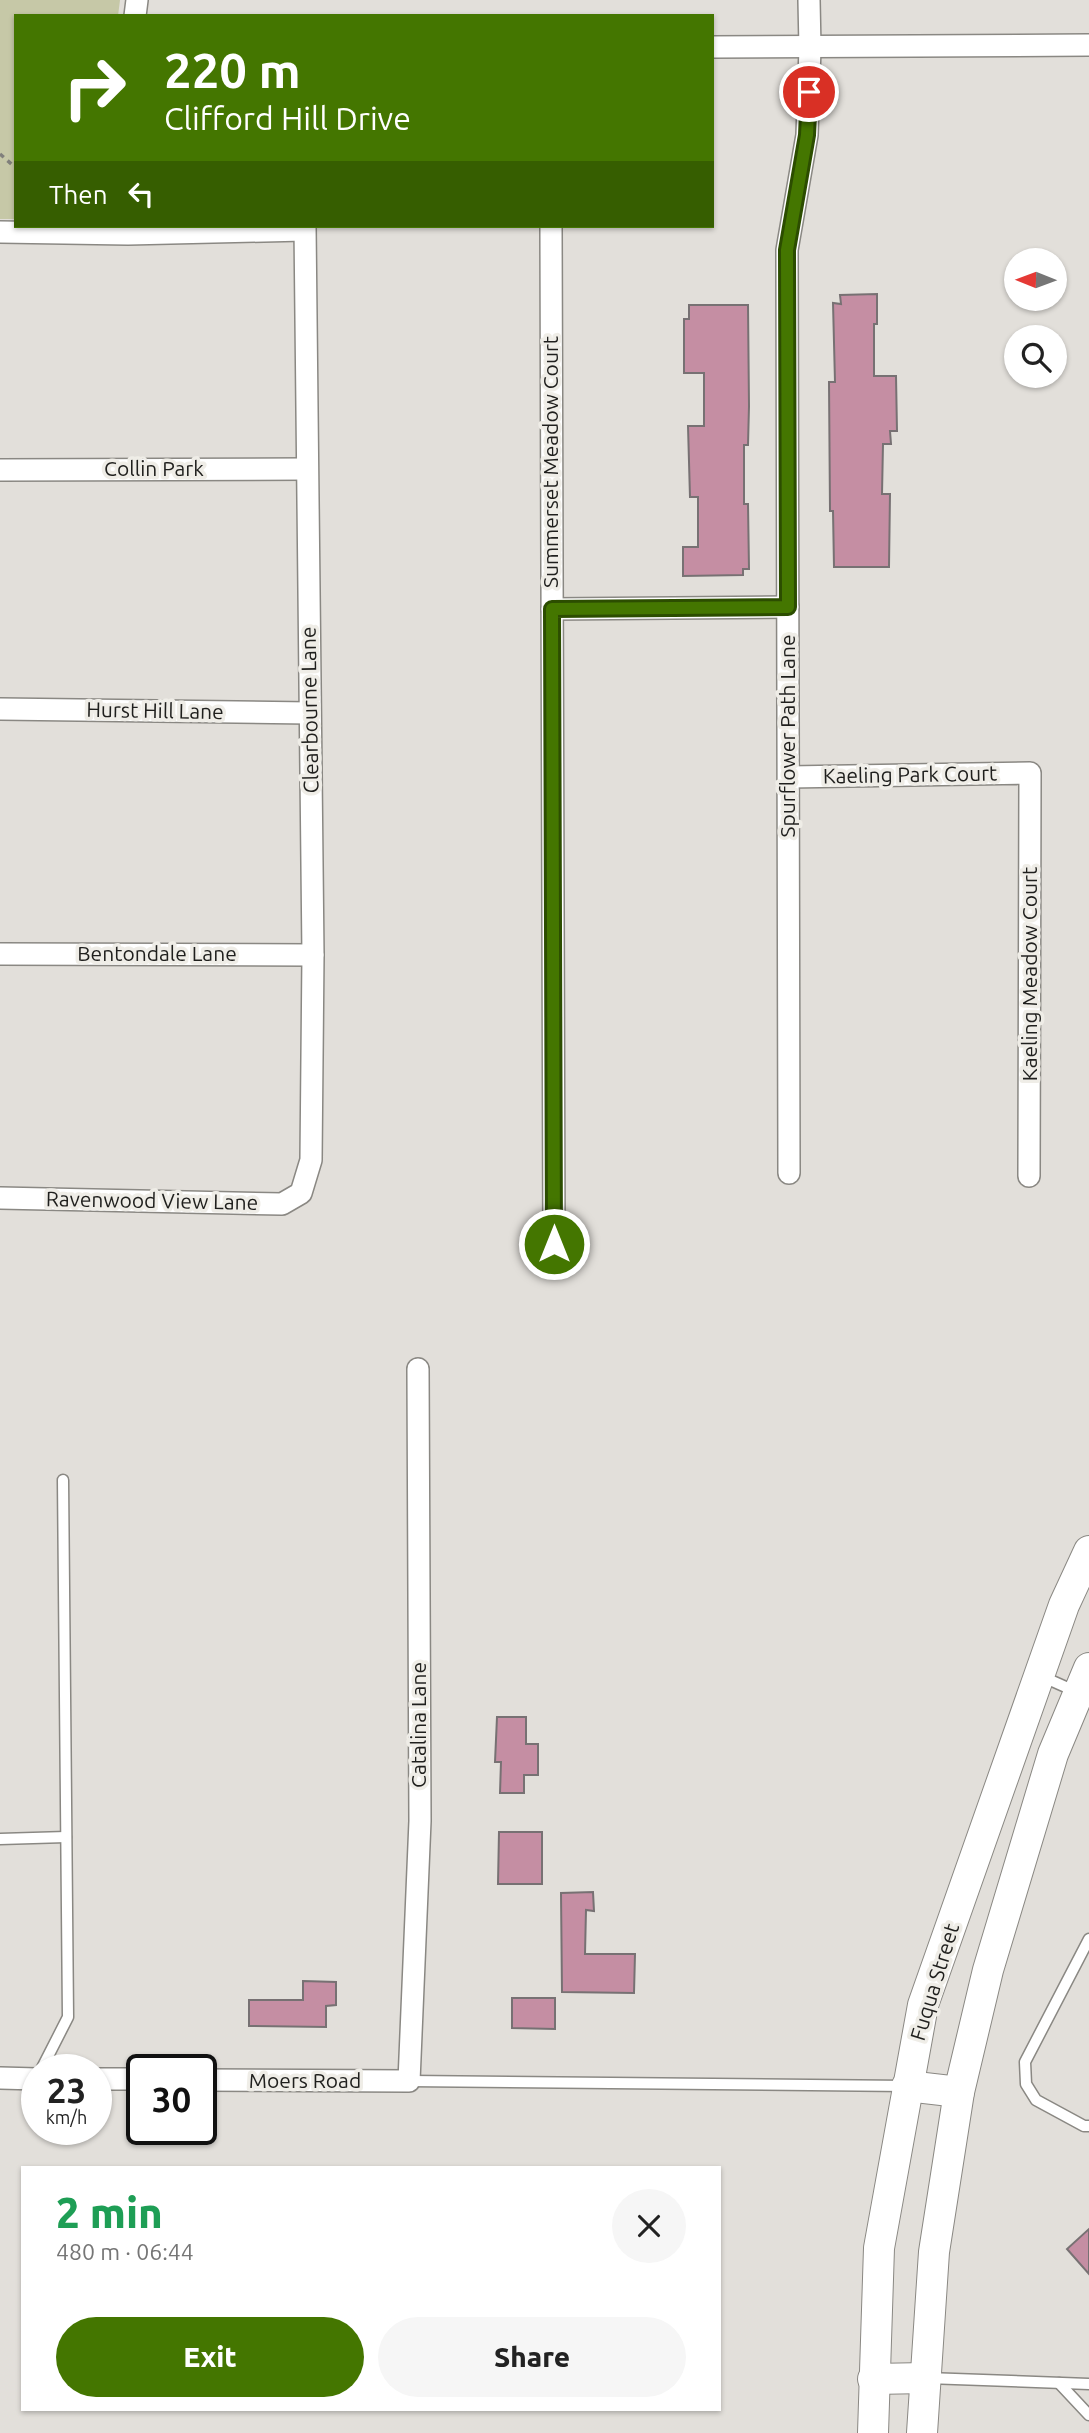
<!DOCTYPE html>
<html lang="en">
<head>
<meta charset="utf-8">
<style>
	body { margin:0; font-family:Ubuntu,sans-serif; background:#f6f6f6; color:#222; height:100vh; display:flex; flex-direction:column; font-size:26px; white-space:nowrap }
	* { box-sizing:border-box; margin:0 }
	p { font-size:23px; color:#767676 }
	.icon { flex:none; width:38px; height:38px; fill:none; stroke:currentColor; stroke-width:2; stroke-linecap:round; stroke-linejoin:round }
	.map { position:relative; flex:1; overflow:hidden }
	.drawer { position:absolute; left:21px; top:2166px; width:700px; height:245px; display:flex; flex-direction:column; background:#fff; border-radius:0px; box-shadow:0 2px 5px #0004 }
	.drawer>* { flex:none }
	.guide { position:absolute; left:14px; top:14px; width:700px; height:214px; border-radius:0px; box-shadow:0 2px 5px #0004; background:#447600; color:#fff; overflow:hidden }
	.needle { width:46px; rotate:271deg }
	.tools { position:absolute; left:1004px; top:248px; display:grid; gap:14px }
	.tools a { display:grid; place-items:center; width:63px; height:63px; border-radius:50%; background:#fff; box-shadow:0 2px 5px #0004; font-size:35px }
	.speed { position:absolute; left:21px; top:2054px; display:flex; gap:14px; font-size:35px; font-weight:700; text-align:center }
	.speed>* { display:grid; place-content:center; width:91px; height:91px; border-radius:50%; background:#fff; box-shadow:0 2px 5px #0004; line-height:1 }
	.speed small { font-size:18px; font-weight:400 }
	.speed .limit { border:4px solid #111; border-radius:10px; background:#fff; color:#111 }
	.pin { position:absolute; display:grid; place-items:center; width:60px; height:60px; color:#fff; margin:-30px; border:4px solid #fff; border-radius:50%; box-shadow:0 2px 7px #0007 }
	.me { position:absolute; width:77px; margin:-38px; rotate:0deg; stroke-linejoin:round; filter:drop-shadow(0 0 5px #0008) }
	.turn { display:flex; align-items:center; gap:24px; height:147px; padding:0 35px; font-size:32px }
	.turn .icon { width:91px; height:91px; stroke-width:2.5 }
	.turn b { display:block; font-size:49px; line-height:60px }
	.then { display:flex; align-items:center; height:66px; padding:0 35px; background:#0003; gap:14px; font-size:26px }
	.round { display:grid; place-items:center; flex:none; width:74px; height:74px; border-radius:37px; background:#f6f6f6 }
	.headline { display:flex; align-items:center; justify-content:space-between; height:119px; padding:0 35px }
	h1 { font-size:42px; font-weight:800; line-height:52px; color:#1e9e55 }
	.cta { display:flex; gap:14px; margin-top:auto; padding:14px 35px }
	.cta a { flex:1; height:80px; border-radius:42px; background:#447600; color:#fff; font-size:28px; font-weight:800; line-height:80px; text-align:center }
	.cta a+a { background:#f6f6f6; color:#222 }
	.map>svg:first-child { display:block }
	.green { fill:#c6c8a7 }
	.building { fill:#c58ea3; stroke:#777173; stroke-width:2 }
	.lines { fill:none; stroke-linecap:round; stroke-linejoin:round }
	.service-casing { stroke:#8a8883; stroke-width:13 }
	.minor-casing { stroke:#8a8883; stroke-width:24 }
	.secondary-casing { stroke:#8a8883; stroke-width:32 }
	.path { stroke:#81807c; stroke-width:3.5; stroke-dasharray:5 5; stroke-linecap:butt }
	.service { stroke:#fff; stroke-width:10 }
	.minor { stroke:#fff; stroke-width:21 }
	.secondary { stroke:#fff; stroke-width:30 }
	.route-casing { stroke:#2c4d00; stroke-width:18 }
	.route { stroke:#447600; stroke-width:12 }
	.labels { text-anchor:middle; stroke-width:7; stroke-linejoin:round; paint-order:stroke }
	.street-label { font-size:21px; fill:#1f1f1d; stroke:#efede7 }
</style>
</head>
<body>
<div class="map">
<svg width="1089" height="2433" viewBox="0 0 1089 2433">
	<rect width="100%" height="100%" fill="#e2dfda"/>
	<polygon class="green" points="0,0 120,0 118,16 16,16 16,219 0,219"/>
	<g class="building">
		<polygon points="877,294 877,324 874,324 874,376 896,376 897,431 890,431 891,444 883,444 882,494 890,494 889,567 834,567 833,511 830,511 829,382 835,382 833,303 841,304 840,295"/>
		<polygon points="689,305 748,305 749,406 748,445 744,445 744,504 748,504 749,569 743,569 743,575 683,576 683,547 698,547 698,497 690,497 688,426 704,426 704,373 684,373 684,319 689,319"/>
		<polygon points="497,1717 526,1717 526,1744 538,1744 538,1775 524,1775 524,1793 500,1793 501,1762 495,1762"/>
		<polygon points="499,1832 542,1832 542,1884 498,1884"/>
		<polygon points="593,1892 594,1911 586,1910 585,1954 635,1954 634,1993 562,1992 561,1893"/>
		<polygon points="303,1981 336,1982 336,2005 326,2006 326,2027 249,2026 249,2000 303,2000"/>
		<polygon points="512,1998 555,1998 555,2029 512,2028"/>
		<polygon points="1089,2229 1089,2274 1067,2249"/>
	</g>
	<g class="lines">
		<defs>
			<g id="service">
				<polyline points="1041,1676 1077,1692"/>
				<polyline points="0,1839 66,1837"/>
				<polyline points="1089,1939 1025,2062 1026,2084 1036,2100 1084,2126 1089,2126"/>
				<polyline points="41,2070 68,2017 63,1480"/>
				<polyline points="409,2081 907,2086"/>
				<polyline points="927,2378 1089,2384"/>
				<polyline points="1059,2383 1089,2415"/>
			</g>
			<g id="minor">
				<polyline points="135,16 137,0"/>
				<polyline points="712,47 1089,45"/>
				<polyline points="551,226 554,1244"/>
				<polyline points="0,232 128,234 304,230"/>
				<polyline points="0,470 307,469"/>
				<polyline points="552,609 788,607"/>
				<polyline points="0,709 310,713"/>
				<polyline points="789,777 1030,773 1029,1176"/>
				<polyline points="0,954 313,955"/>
				<polyline points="789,1173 787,250 807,135 810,48 809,0"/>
				<polyline points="0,1198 282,1204 301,1193 311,1160 313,955 305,226"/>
				<polyline points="0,2078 37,2079"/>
				<polyline points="96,2079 142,2079"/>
				<polyline points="201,2080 409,2081 420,1821 418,1369"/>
			</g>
			<g id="secondary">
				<polyline points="907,2086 959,2092"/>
				<polyline points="873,2379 926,2378"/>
				<polyline points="873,2433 879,2248 923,2005 1064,1605 1089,1551"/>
				<polyline points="922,2433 934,2252 959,2092 988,1970 1053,1754 1089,1668"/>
			</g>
		</defs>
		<use href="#service" class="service-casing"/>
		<use href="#minor" class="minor-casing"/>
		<use href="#secondary" class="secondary-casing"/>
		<polyline class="path" points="0,154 16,168"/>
		<use href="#service" class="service"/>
		<use href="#minor" class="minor"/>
		<use href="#secondary" class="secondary"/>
	</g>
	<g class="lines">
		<defs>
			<polyline id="route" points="554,1244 552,609 788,607 787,250 807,135 809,92"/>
		</defs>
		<use href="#route" class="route-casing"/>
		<use href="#route" class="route"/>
	</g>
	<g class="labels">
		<g class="street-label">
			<text transform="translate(551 462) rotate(-90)" y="7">Summerset Meadow Court</text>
			<text x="154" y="476">Collin Park</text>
			<text transform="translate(310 710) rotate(-91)" y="7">Clearbourne Lane</text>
			<text transform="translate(155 711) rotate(1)" y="7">Hurst Hill Lane</text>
			<text transform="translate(788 736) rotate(-90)" y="7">Spurflower Path Lane</text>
			<text transform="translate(910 775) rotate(-1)" y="7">Kaeling Park Court</text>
			<text x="157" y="961">Bentondale Lane</text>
			<text transform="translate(1030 974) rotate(-90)" y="7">Kaeling Meadow Court</text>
			<text transform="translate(152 1201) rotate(1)" y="7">Ravenwood View Lane</text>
			<text transform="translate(419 1725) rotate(-90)" y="7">Catalina Lane</text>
			<text transform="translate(935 1982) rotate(-73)" y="7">Fuqua Street</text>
			<text x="305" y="2088">Moers Road</text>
		</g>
	</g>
</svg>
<div class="tools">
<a><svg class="needle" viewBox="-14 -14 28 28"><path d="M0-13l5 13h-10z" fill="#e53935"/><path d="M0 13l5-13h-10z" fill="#767676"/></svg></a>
<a><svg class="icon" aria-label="search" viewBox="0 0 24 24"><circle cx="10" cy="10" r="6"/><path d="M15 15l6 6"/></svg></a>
</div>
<div class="speed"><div>23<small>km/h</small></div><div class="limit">30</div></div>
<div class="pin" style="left:809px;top:92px;background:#d93025"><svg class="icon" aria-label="arrive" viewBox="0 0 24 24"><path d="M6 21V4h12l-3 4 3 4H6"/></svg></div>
<svg class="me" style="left:554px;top:1244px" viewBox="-20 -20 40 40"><circle r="17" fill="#447600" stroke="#fff" stroke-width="3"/><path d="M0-11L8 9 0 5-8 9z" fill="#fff"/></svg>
<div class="guide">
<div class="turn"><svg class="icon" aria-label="right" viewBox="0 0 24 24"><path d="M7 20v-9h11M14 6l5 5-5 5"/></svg><div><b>220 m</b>Clifford Hill Drive</div></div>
<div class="then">Then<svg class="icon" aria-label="left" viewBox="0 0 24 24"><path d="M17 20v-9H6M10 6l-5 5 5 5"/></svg></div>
</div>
<section class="drawer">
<div class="headline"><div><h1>2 min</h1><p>480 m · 06:44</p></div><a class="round"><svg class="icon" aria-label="close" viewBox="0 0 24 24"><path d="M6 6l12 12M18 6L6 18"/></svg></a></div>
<div class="cta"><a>Exit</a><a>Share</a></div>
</section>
</div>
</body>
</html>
